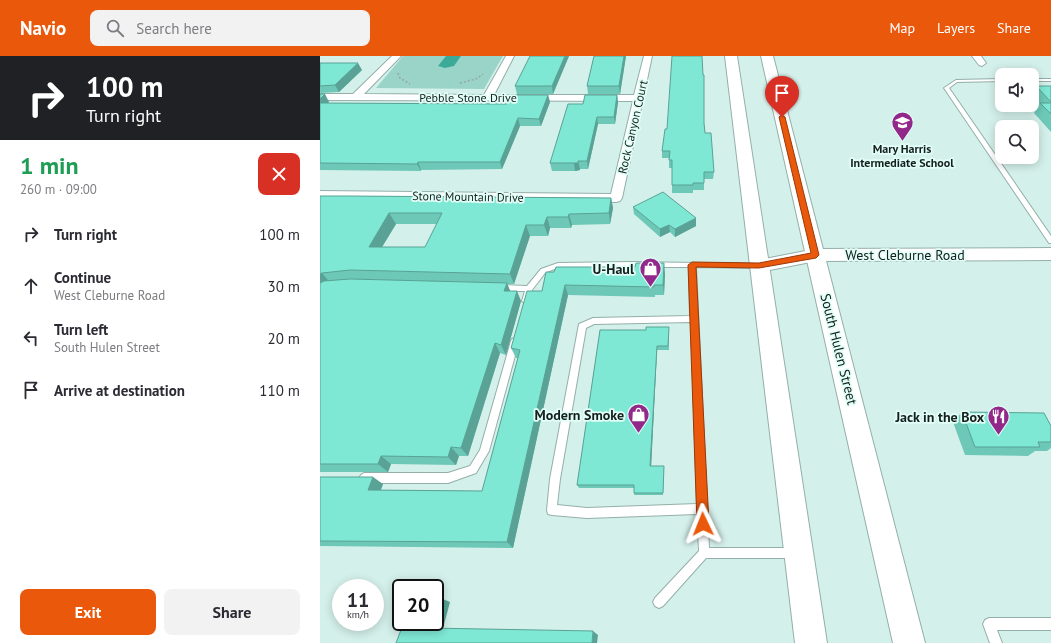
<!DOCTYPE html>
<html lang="en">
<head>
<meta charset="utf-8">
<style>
	body { margin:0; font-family:"PT Sans",sans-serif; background:#f2f2f3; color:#2b2b33; height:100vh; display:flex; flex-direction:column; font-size:15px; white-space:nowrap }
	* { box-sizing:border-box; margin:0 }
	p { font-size:13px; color:#7c7c81 }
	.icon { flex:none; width:22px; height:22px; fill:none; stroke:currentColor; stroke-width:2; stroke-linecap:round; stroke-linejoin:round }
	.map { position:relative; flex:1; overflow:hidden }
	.details { display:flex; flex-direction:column; background:#fff; width:320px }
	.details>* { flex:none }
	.top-card { background:#202124; color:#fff; overflow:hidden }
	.fabs { position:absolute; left:675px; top:12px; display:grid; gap:8px }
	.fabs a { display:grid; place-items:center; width:44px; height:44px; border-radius:8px; background:#fff; box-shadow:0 2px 10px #0003; font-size:20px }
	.speed { position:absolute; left:12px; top:523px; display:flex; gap:8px; font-size:20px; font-weight:700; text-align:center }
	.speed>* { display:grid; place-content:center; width:52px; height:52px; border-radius:50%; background:#fff; box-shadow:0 2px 10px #0003; line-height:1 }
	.speed small { font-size:10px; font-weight:400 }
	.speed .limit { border:2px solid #111; border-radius:6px; background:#fff; color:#111 }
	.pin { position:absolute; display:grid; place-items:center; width:34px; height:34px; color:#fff; margin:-41px -17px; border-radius:50% 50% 50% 0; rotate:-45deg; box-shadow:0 0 4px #0007 }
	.pin .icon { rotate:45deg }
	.me { position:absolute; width:44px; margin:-22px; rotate:358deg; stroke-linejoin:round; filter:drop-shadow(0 0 3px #0008) }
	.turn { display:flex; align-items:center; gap:14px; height:84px; padding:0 20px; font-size:18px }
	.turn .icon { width:52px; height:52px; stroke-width:2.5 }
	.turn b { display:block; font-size:28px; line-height:34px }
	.round { display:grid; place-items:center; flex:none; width:42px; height:42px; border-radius:8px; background:#f2f2f3 }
	.overview { display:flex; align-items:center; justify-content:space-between; height:68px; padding:0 20px }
	h1 { font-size:24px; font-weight:700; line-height:30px; color:#1e9e55 }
	.cta { display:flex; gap:8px; margin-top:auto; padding:8px 20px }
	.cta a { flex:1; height:46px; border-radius:8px; background:#ea580c; color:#fff; font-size:16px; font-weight:700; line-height:46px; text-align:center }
	.cta a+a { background:#f2f2f3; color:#2b2b33 }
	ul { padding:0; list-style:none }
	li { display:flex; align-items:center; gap:12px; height:52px; padding:0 20px }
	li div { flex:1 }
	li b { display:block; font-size:15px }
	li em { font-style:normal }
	header { display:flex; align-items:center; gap:24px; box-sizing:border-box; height:56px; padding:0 20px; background:#ea580c; color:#fff }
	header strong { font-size:19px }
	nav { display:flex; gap:22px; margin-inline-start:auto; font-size:14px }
	.search { width:280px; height:36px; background:#f2f2f3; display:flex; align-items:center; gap:10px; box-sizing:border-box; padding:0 14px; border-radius:8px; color:#7c7c81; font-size:15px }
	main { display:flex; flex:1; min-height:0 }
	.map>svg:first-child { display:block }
	.green { fill:#9ad4c9 }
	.water { fill:#3caa99 }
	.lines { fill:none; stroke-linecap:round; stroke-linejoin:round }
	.service-casing { stroke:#94afa9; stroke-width:2 }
	.minor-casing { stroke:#94afa9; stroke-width:2 }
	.tertiary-casing { stroke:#94afa9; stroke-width:2 }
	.secondary-casing { stroke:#94afa9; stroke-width:2 }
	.path { stroke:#92a8a3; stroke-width:1.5; stroke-dasharray:2 2; stroke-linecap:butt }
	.service { fill:#fff; fill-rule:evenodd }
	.minor { fill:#fff; fill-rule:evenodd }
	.tertiary { fill:#fff; fill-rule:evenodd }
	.secondary { fill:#fff; fill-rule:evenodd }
	.wall { fill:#6dc8b7; fill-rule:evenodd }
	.shaded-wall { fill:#59a295 }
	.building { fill:#7fe8d5; stroke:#59a295; fill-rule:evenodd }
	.route { fill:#ea580c; stroke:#983908 }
	.labels { text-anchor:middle; stroke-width:3.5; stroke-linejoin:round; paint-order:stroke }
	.far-street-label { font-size:12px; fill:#151f1d; stroke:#e1fef7 }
	.far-poi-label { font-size:12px; font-weight:bold; fill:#151f1d; stroke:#e1fef7 }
	.street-label { font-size:14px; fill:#151f1d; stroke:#e1fef7 }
	.poi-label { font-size:14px; font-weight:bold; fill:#151f1d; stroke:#e1fef7; text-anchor:end }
</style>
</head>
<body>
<header>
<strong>Navio</strong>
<div class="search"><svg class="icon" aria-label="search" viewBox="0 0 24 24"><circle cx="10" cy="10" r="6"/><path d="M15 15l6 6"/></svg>Search here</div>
<nav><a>Map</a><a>Layers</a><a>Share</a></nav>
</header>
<main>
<section class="details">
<div class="top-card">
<div class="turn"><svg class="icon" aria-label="right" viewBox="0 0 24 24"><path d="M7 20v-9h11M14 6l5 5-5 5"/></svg><div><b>100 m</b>Turn right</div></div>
</div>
<div class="overview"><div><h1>1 min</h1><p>260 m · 09:00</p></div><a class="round" style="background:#d93025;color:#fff"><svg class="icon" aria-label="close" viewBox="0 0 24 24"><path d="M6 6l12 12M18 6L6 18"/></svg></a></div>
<ul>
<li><svg class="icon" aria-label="right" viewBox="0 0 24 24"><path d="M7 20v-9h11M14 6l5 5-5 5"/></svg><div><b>Turn right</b></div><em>100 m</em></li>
<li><svg class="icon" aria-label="ahead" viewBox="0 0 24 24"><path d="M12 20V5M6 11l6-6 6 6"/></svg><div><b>Continue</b><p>West Cleburne Road</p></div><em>30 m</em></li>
<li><svg class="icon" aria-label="left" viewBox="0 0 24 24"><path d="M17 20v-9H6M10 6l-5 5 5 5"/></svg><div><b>Turn left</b><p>South Hulen Street</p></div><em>20 m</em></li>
<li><svg class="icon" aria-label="arrive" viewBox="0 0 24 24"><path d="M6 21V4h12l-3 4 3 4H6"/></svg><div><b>Arrive at destination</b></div><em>110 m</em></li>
</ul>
<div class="cta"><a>Exit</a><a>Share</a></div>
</section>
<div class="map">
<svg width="731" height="587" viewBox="0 0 731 587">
	<rect width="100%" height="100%" fill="#d4f0ea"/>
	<polygon class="green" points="83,0 183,0 164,33 56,32"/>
	<polygon class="water" points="126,0 141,0 134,10 125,12 118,10"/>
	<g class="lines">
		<defs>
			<g id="service">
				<polygon points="682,23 682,25 637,26 629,32 731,180 731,187 729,187 624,32 636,24"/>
				<rect x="712" y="23" width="19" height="2"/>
				<path d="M313 206 439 208 442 210 439 212 376 211 389 492H475L479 493 480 497 479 501 475 502H386L343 550 339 552 335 550 333 546 335 542 379 495 377 458 267 462 232 459 228 458 227 454 230 423 259 268 273 262 370 260 369 211H239L225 217 212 234 210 245 206 248 202 245 205 235H180L176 232 180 229 207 230 221 213 238 207ZM371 266 377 448 267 452 237 449 240 423 266 272 274 268Z"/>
				<polygon points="195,282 198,283 199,285 169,395 156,417 128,427 44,427 41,425 39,422 41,419 44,417 128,417 150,410 160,394 191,285 192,283"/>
				<polygon points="669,562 731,562 731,574 677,574 682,587 670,587 663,568 665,564"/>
			</g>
			<g id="minor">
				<polygon points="72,0 81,0 44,38 164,39 186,0 194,0 174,39 314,39 324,0 332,0 302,142 300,145 296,146 0,143 0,135 291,138 313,45 0,44 0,38 33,38"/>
				<polygon points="652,0 661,0 666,7 662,10 659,9"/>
			</g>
			<polygon id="tertiary" points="731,192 731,204 496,205 439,216 433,214 430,210 433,206 439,204 496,193"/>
			<g id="secondary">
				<polygon points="405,0 417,0 507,587 475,587"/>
				<polygon points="441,0 453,0 605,587 573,587"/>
			</g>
		</defs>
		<use href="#service" class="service-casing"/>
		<use href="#minor" class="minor-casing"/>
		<use href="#tertiary" class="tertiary-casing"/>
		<use href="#secondary" class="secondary-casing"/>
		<g class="path">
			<polyline points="78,17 80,22 90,28"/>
			<polyline points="140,27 156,23 163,18"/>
		</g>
		<use href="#service" class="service"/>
		<use href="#minor" class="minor"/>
		<use href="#tertiary" class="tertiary"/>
		<use href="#secondary" class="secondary"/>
	</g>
	<g class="wall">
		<polygon points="210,0 249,0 233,38 197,38 195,30"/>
		<polygon points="274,0 306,0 300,38 268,38 267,30"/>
		<polygon points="0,7 42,14 19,36 0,37"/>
		<polygon points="716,30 731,30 731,76 714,57 718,50 712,43 712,38"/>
		<polygon points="0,38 9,46 8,47 187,48 228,39 230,46 221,70 200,70 182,113 101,114 101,115 0,114"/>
		<polygon points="297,39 298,46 295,68 278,68 268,113 260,113 260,114 255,115 232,115 230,107 263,48"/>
		<polygon points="384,67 385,77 394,116 393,123 384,123 384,134 373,134 373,137 352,137 352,112 349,112 349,102 342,102 342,95"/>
		<path d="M0 140 291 142 293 152 290 168 252 169 251 172H230L228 180H210L194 228H187L190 235 201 245 186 299 180 297 148 400H139L136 409 71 408 68 416H0ZM76 168H117L105 191H62Z"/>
		<polygon points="313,151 376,170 355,181 350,176 340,181 314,158"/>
		<polygon points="226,216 345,218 344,239 335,239 335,241 248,239 193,492 0,490 0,421 63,428 61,434 162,435 198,302 196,302 191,292 222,235"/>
		<polygon points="280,274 349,275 349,294 337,294 331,410 344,413 343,439 314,439 314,432 259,432 257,429"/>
		<polygon points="642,356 731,370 731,392 727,395 715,395 708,400 645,399 633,366"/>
	</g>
	<g class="shaded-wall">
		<polygon points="245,0 249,0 233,38 232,30"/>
		<polygon points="304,0 306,0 300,38 299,30"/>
		<polygon points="38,7 42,14 19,36 15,29"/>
		<polygon points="5,38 9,46 0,54 0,43"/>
		<polygon points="228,39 230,46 221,70 219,63"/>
		<polygon points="297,39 298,46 295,68 294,61"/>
		<polygon points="277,61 278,68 268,113 267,105"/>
		<polygon points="198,62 200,70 182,113 180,106"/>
		<polygon points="258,105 260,113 260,114 255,115 254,107"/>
		<polygon points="98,106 101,114 101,115 97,108"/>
		<polygon points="291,142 293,152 290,168 289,157"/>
		<polygon points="69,157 76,168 56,201 49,191"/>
		<polygon points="249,158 252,169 251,172 248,161"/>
		<polygon points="227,161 230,172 228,180 224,169"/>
		<polygon points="376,162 376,170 355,181 355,173"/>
		<polygon points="206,169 210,180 194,228 190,218"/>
		<polygon points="349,169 350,176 340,181 340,173"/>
		<polygon points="344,207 345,218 344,239 343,229"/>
		<polygon points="2,217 11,228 0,232 0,218"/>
		<polygon points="187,227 191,237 184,235"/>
		<polygon points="245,229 248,239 193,492 187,486"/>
		<polygon points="197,235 201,245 186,299 181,289"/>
		<polygon points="175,287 180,297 148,400 141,392"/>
		<polygon points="337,290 337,294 331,413 330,410"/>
		<polygon points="131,391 139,400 136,409 128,401"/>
		<polygon points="61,400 71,408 68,416 58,408"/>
		<polygon points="53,421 63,428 58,441 48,434"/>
		<polygon points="118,541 130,546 122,576 108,572 110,566 115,566 115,550"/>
		<polygon points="273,575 278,579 277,587 272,587"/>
	</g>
	<g class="building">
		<polygon points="210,0 245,0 232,30 195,30"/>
		<polygon points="274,0 304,0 299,30 267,30"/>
		<polygon points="352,0 382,0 383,19 384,19 384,67 385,77 391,77 394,116 384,116 384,127 373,127 373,129 352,129 352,104 349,104 350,95 342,95 345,73 347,73"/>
		<polygon points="0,7 38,7 15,29 0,30"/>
		<polygon points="716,30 731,30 731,46"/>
		<polygon points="0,38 5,38 0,43"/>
		<polygon points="191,39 228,39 219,63 198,62 180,106 98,106 97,108 0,107 0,47 187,48"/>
		<polygon points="265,39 297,39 294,61 277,61 267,105 258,105 258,107 230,107 248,48 263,48"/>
		<polygon points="720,47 731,47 731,58"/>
		<polygon points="343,136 376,162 355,173 349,169 340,173 313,151"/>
		<path d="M0 140H30L291 142 289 157 249 158 248 161H227L224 169H206L190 218 30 214 2 217 0 218ZM69 157H122L105 191H49Z"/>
		<polygon points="316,207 344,207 343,229 334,229 334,231 245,229 187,486 0,485 0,421 53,421 48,434 162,435 200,294 191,292 207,235 222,235 226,216 234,216 236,211 315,211"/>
		<polygon points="30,223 187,227 184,235 197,235 181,289 175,287 141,392 131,391 128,401 61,400 58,408 0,408 0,227 4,225"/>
		<polygon points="326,271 349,271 348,290 337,290 330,410 344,410 343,437 314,437 314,429 257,429 280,274 326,274"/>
		<polygon points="642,356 724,357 731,370 731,386 718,386 720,391 655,391"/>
		<polygon points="115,541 118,541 115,550"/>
		<polygon points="84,566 110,566 108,572 273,575 272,587 76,587"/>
	</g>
	<polygon class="route" points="462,59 465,61 499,199 496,202 439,212 376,211 389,468 387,472 383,473 379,472 377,468 368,209 372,206 439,207 491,197 459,61"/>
	<defs>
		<symbol id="school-pin" viewBox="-11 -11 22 30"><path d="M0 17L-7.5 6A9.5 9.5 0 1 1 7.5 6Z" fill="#93288b" stroke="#e1fef7"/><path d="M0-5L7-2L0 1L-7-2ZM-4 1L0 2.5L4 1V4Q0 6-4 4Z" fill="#fff"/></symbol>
		<symbol id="shop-pin" viewBox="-11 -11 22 30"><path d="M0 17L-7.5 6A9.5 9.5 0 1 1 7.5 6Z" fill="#93288b" stroke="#e1fef7"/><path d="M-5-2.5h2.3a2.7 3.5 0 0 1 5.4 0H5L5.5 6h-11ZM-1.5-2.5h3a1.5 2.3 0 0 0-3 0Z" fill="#fff"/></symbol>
		<symbol id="restaurant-pin" viewBox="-11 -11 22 30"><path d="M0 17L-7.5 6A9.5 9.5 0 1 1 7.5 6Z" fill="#93288b" stroke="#e1fef7"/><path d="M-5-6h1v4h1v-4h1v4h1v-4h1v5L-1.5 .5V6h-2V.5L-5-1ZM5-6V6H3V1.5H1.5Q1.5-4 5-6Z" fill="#fff"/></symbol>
	</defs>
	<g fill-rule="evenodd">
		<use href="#school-pin" x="570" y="54" width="25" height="34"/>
		<use href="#shop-pin" x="318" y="200" width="25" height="34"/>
		<use href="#shop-pin" x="306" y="346" width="25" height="34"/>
		<use href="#restaurant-pin" x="666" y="348" width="25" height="34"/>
	</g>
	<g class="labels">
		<g class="far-street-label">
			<text x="148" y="46">Pebble Stone Drive</text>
			<text transform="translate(313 71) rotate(-77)" y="4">Rock Canyon Court</text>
			<text transform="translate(148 141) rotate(1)" y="4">Stone Mountain Drive</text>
		</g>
		<g class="far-poi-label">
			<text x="582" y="97">Mary Harris<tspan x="582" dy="14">Intermediate School</tspan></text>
		</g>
		<g class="street-label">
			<text x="585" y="204">West Cleburne Road</text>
			<text transform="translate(519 293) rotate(76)" y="5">South Hulen Street</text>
		</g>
		<g class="poi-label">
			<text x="314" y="218">U-Haul</text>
			<text x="304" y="364">Modern Smoke</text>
			<text x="664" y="366">Jack in the Box</text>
		</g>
	</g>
</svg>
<div class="fabs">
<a><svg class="icon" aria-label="sound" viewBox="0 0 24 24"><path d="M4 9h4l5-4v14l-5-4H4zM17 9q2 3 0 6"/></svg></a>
<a><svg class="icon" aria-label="search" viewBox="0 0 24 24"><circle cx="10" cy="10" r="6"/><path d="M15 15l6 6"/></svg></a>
</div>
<div class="speed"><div>11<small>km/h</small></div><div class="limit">20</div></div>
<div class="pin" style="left:462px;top:61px;background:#d93025"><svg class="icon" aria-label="arrive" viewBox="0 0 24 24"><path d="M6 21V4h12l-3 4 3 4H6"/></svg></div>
<svg class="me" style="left:383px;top:468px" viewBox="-20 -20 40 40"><path d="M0-17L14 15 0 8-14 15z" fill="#ea580c" stroke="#fff" stroke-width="4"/></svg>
</div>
</main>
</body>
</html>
